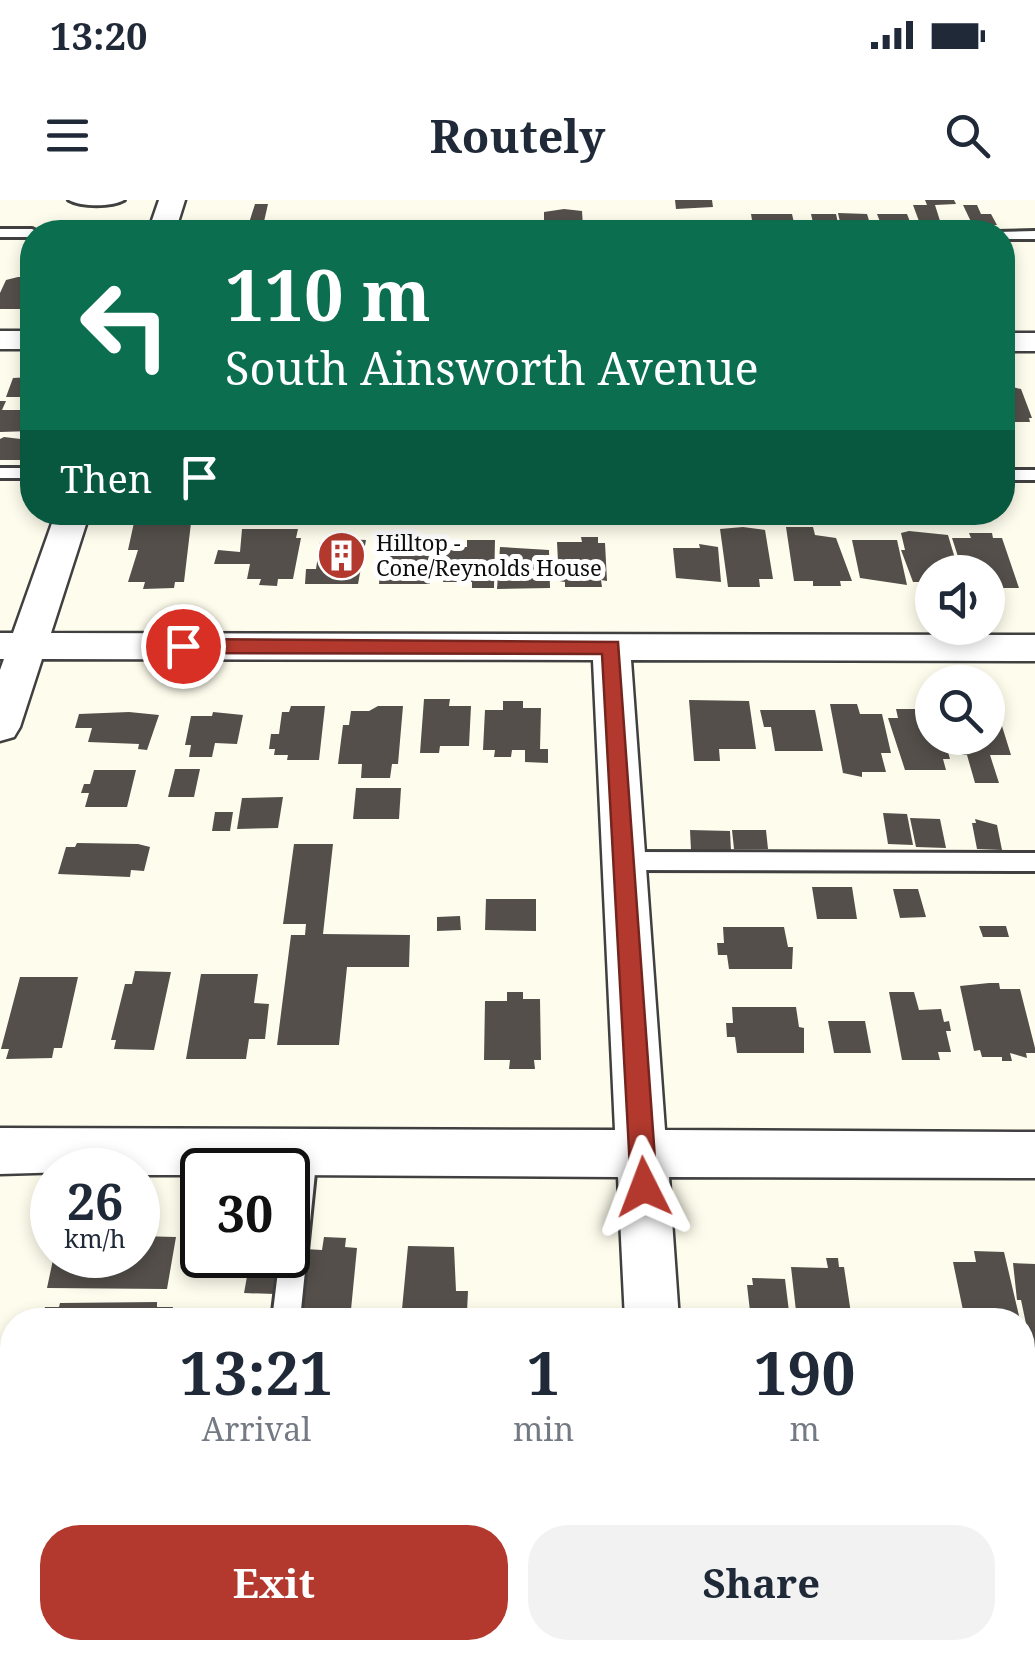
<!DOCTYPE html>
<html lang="en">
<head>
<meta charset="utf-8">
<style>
	body { margin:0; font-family:"Noto Serif",serif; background:#f2f2f3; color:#1f2937; height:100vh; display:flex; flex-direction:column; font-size:38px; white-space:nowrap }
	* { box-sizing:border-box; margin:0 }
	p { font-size:32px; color:#747a83 }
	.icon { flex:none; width:55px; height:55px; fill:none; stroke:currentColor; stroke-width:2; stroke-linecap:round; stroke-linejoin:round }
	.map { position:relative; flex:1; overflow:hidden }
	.details { position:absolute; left:0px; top:1108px; width:1035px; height:352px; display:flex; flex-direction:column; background:#fff; border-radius:40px 40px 0 0; box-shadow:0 5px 15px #0003 }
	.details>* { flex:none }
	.banner { position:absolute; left:20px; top:20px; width:995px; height:305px; border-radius:40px; box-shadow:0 5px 15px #0003; background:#0b6e4f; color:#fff; overflow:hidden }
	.tools { position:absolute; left:915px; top:355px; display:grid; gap:20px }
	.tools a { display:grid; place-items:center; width:90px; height:90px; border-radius:50%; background:#fff; box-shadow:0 5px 15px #0003; font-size:50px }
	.speed { position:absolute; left:30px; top:948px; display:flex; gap:20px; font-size:50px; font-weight:700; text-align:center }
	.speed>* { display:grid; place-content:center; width:130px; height:130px; border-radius:50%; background:#fff; box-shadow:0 5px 15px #0003; line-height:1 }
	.speed small { font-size:25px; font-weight:400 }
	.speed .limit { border:5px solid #111; border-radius:15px; background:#fff; color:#111 }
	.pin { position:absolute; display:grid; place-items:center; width:85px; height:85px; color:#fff; margin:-42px; border:5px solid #fff; border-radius:50%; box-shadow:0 2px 10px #0007 }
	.me { position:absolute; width:110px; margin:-55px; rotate:357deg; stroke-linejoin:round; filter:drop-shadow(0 0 8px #0008) }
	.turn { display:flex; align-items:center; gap:35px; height:210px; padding:0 40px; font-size:45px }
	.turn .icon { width:130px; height:130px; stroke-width:2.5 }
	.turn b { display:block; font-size:70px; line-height:85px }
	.then { display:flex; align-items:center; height:95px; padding:0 40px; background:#0003; gap:20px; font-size:38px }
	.eta { display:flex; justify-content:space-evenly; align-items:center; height:170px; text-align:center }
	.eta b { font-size:60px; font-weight:700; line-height:70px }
	.cta { display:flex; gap:20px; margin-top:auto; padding:20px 40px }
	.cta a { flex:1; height:115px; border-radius:40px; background:#b3392e; color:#fff; font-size:40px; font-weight:700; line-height:115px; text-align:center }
	.cta a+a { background:#f2f2f3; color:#1f2937 }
	.status { display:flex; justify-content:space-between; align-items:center; height:70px; padding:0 50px; background:#fff; direction:ltr }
	.status svg { height:28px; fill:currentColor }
	header { display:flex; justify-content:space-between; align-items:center; height:130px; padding:0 40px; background:#fff; font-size:45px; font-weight:700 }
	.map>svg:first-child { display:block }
	.building { fill:#544f4a }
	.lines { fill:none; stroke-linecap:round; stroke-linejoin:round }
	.lane-casing { stroke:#404040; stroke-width:6 }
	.street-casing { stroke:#404040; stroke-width:5 }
	.lane { fill:#fff; fill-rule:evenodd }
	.street { fill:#fff; fill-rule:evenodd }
	.route { fill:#b3392e; stroke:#74251e; stroke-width:2.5 }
	.labels { text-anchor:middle; stroke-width:10; stroke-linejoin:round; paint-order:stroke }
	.far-poi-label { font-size:22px; fill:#0d0d0d; stroke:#fff; text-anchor:start }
</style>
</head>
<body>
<div class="status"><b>13:20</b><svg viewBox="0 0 49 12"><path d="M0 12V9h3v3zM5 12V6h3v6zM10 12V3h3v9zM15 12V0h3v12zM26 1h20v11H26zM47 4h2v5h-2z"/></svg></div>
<header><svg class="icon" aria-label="menu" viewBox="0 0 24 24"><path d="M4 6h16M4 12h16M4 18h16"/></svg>Routely<svg class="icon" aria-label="search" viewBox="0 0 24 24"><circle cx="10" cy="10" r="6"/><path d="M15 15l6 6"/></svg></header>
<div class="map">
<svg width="1035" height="1459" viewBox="0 0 1035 1459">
	<rect width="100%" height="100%" fill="#fefded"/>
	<g class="building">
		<polygon points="675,0 712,0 713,7 676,9"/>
		<polygon points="925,0 954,0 956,4 935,5 941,24 920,24 913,5 927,5"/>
		<polygon points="255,4 268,4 263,26 248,26"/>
		<polygon points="963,5 977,5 981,14 991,14 997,25 973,26"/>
		<polygon points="564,9 582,11 583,26 556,26 556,21 544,21 544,12"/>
		<polygon points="838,13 867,14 871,27 841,27"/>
		<polygon points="751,14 792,14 795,27 761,29 753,26"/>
		<polygon points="811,14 836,14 839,27 814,27"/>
		<polygon points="877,14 907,14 912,27 882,27"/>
		<polygon points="18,77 32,77 31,105 25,109 0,109 0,93 6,80"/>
		<polygon points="32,177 32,197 6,197 13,178"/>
		<polygon points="1002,185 1021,189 1032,218 1029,218 1030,222 1008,222 1002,217"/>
		<polygon points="0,201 6,201 2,210 32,210 32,231 0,232"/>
		<polygon points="4,237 29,240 28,243 32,245 27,260 0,260 0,239"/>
		<polygon points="606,312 641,312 642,324 607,324"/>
		<polygon points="184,317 191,323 184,382 175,382 174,388 143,389 145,382 128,382 138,350 128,350 135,318"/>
		<polygon points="743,327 765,330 773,379 759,379 760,387 728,387 720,329"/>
		<polygon points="786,327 813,327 815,335 836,338 852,381 840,381 841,386 813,386 813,381 794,381"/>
		<polygon points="242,329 298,329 296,338 301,338 293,379 278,379 277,386 259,385 261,379 247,379 250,364 214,364 218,350 240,352"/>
		<polygon points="909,331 948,335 959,372 932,372 932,382 913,382 901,350 905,350 901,333"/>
		<polygon points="969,333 992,333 993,338 1002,338 1019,388 988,388 988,372 963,372 952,338 971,338"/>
		<polygon points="581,337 598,337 598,343 605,343 607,381 601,380 602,387 565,387 565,382 559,381 557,342 582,342"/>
		<polygon points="326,338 366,340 358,384 305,384 306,369 316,369 320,342 325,342"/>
		<polygon points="467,340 495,340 494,388 472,388 472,382 443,382 447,347 467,347"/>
		<polygon points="852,340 897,340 907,385 860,378"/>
		<polygon points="699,344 718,347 721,382 676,378 673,348 700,348"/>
		<polygon points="406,347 432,350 430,384 379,384 382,350 406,350"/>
		<polygon points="500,347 549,350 550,388 497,389"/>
		<polygon points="424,499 450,499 449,506 471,506 469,546 440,546 439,553 420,553"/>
		<polygon points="689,500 749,501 756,549 719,549 720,561 694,561"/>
		<polygon points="503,501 523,501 523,508 541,508 540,549 548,549 548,563 525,562 525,550 512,550 511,557 494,557 495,550 483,550 485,510 503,510"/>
		<polygon points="830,504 857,504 860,514 882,514 891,553 881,553 886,572 862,572 862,577 843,573"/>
		<polygon points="291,506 325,506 319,560 287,560 288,555 274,555 275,549 269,549 271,534 279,534 282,512 289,512"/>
		<polygon points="378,506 403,506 398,564 392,564 390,578 361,578 362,564 338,564 343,525 349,525 351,511 369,511"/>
		<polygon points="896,509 932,509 932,538 944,538 950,559 943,559 946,570 905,570 888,518 898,518"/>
		<polygon points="760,510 815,510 823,551 775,551 771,527 764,527"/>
		<polygon points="988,510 997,510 1011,555 990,555 999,583 975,583 967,555 962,555 958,545 952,545 950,538 988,538"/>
		<polygon points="129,512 159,515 147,550 138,549 139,544 88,542 92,528 75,528 79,514"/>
		<polygon points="213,512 243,515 237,544 215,543 212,557 189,557 191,545 185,545 191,516 212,516"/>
		<polygon points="175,569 200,569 194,597 168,597"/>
		<polygon points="94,570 136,570 127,607 85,607 89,593 81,593 84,584 90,584"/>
		<polygon points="356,588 401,588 399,619 353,619"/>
		<polygon points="283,597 278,628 237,629 242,598"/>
		<polygon points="215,612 233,612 230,631 212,631"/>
		<polygon points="883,613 907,614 913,645 888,644"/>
		<polygon points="910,618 940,619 946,648 916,647"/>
		<polygon points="975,619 997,625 1002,650 977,649 972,623 976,623"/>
		<polygon points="690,630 730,631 731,651 691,650"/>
		<polygon points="732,630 766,630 768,649 734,649"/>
		<polygon points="77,643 138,644 150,647 144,671 131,670 130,677 58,674 66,647 75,647"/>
		<polygon points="294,644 333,644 323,734 410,735 409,767 347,767 339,845 277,845 291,735 305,735 306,724 283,724"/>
		<polygon points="812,687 852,687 857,719 817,719"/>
		<polygon points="893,689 918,689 926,717 900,718"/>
		<polygon points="486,699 536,699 536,731 485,730"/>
		<polygon points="460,716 461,730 437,731 437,717"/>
		<polygon points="979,726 1006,726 1009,737 983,737"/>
		<polygon points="723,727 784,727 788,747 793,747 792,769 729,769 727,755 718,755 717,743 724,743"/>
		<polygon points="135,771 171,772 154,850 114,849 116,840 111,840 125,784 132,784"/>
		<polygon points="201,774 258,774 254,803 269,804 265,839 249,839 246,859 186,859"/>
		<polygon points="20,777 78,777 62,848 54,848 52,858 6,859 9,849 1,849"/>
		<polygon points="989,783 999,783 1000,789 1020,789 1035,848 1035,853 1026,853 1027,858 1010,853 1012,861 1002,861 1002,857 982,857 980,850 974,851 960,786"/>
		<polygon points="507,792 523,792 523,799 540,799 541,860 534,860 535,869 509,869 510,860 484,860 485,801 507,801"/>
		<polygon points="889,792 914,792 919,810 941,809 944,822 949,821 951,831 946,831 951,852 938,852 940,860 902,860"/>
		<polygon points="732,807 796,807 799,827 804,828 804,853 737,853 735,837 727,837 726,823 733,823"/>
		<polygon points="828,821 865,821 871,853 834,853"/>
		<polygon points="138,1036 176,1037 167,1089 47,1088 54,1055 138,1055"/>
		<polygon points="324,1037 346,1038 345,1047 357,1048 350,1120 295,1120 304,1049 322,1050"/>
		<polygon points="408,1046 454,1047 456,1091 468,1091 467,1112 456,1112 455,1120 401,1120"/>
		<polygon points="974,1051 1004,1052 1020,1120 965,1120 953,1062 976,1062"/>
		<polygon points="251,1055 281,1055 275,1094 244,1093"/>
		<polygon points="826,1058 838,1058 839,1067 844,1067 852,1120 797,1120 791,1067 828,1068"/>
		<polygon points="1013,1063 1035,1064 1035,1152 1032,1152 1021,1100 1017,1100"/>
		<polygon points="752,1078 785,1079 790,1120 751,1120 747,1085 753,1085"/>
		<polygon points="157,1102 157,1107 173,1107 171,1120 42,1120 45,1107 59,1107 60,1103"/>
		<polygon points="0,1422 12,1422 12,1448 98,1448 96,1459 0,1459"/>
	</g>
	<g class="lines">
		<defs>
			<g id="lane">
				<path d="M69 0H124C112 7 81 7 69 0Z"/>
				<polygon points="0,29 32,29 38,32 32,32 32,37 0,37"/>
				<polygon points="1035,31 1035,39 1002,39 1002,32 997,32"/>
				<rect x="0" y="268" width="32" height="10"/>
				<rect x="1002" y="270" width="33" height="10"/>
				<polygon points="624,652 1035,653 1035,671 624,670 613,661"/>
				<polygon points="304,941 313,945 317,953 300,1120 272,1120 280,1055 288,1055 291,953 295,945"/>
				<polygon points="226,1448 258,1448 257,1459 225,1459"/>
			</g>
			<g id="street">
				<polygon points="159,0 185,0 175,32 148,32"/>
				<rect x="0" y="131" width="32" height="18"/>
				<rect x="1002" y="133" width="33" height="18"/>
				<polygon points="56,312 90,312 51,433 1035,435 1035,461 631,460 665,930 1035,932 1035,978 669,977 679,1120 625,1120 618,977 288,975 288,970 202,970 202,975 138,975 138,970 0,974 0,928 615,930 593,460 42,459 20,527 14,537 0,541 0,470 4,459 0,459 0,433 13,433"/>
				<polygon points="639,1448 702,1448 704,1459 640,1459"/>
			</g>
		</defs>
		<use href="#lane" class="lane-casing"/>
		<use href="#street" class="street-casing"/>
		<use href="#lane" class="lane"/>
		<use href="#street" class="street"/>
	</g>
	<polygon class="route" points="183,439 618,442 657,987 653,996 644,999 635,996 631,987 602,454 183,453 174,446"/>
	<defs>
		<symbol id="building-disc" viewBox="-11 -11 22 22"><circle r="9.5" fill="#b3392e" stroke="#fff"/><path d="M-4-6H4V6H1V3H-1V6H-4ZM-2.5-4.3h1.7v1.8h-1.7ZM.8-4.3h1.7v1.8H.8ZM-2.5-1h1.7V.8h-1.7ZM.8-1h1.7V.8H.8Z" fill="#fff"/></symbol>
	</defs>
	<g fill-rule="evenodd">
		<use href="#building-disc" x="314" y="328" width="55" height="55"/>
	</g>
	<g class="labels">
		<g class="far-poi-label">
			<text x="376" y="351">Hilltop -<tspan x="376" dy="25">Cone/Reynolds House</tspan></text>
		</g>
	</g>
</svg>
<div class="tools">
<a><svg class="icon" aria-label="sound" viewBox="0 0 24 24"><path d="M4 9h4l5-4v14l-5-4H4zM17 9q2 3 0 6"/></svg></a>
<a><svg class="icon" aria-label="search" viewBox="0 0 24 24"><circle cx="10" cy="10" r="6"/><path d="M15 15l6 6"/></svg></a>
</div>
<div class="speed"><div>26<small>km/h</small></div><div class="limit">30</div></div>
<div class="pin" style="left:183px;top:446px;background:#d93025"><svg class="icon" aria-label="arrive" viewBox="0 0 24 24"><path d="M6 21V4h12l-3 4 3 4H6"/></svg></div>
<svg class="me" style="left:644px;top:987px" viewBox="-20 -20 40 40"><path d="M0-17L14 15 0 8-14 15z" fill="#b3392e" stroke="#fff" stroke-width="4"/></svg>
<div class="banner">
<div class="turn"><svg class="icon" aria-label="left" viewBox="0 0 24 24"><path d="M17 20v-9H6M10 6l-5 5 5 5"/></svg><div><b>110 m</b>South Ainsworth Avenue</div></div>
<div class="then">Then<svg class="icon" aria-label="arrive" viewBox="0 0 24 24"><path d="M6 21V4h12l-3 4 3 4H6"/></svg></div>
</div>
<section class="details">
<div class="eta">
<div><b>13:21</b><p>Arrival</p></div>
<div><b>1</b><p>min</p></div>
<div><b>190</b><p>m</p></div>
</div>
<div class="cta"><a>Exit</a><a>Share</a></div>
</section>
</div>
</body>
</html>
